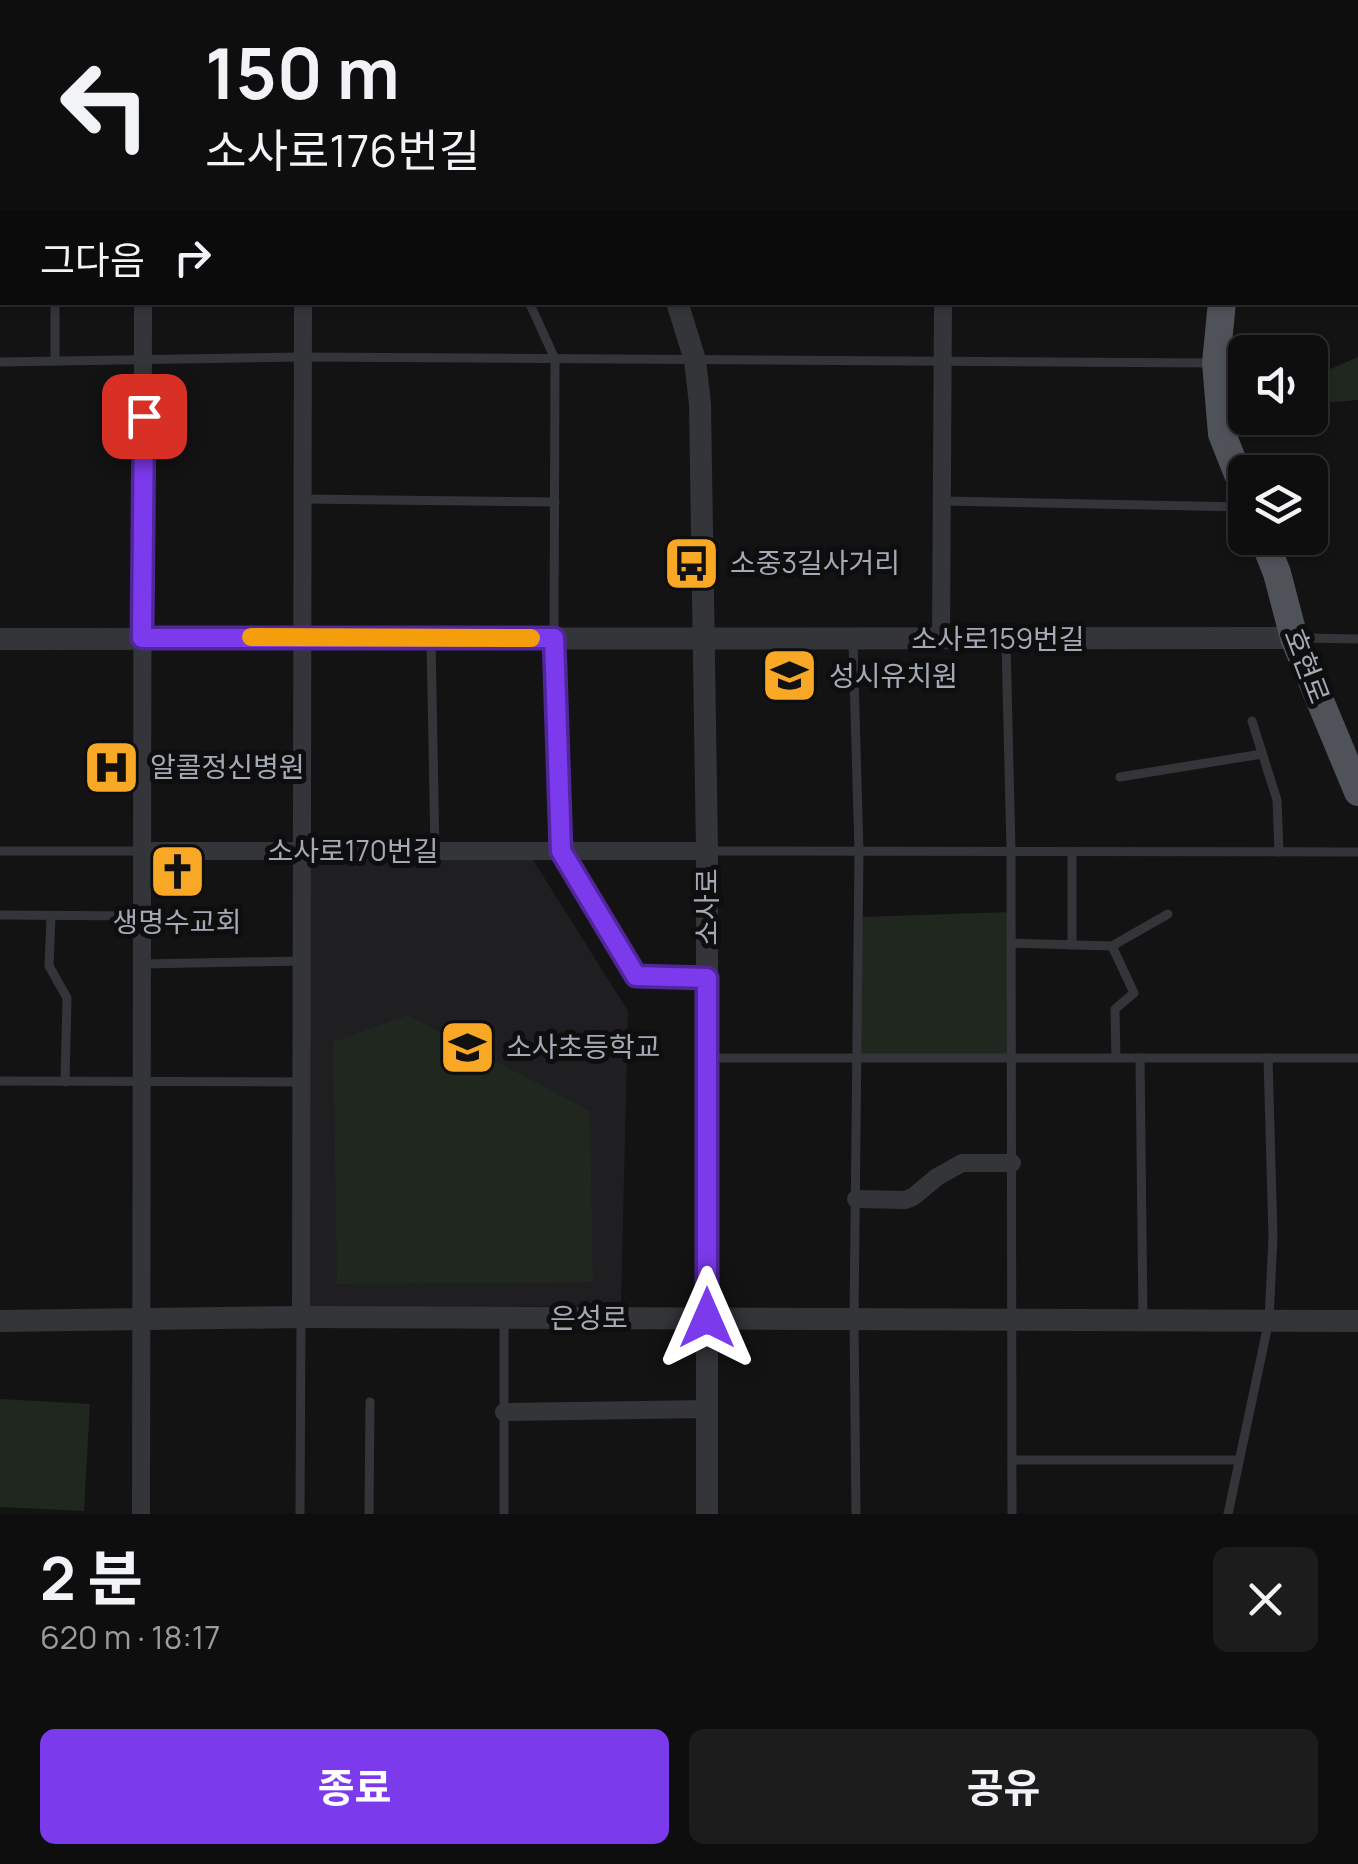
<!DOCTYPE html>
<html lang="ko">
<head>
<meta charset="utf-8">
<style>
	body { margin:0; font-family:Manrope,"Noto Sans KR",sans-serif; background:#1c1c1d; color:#f1f3f6; height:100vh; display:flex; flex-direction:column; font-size:38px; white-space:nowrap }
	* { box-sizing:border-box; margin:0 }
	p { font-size:32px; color:#9b9c9e }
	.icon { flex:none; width:55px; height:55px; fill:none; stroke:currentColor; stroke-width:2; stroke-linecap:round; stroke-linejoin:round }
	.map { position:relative; height:1514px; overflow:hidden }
	.sheet { display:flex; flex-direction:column; background:#0e0e0f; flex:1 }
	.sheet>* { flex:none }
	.banner { position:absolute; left:0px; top:0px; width:1360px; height:305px; box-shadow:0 2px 8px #0004,0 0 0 2px #2e2e2f; background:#0e0e0f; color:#f1f3f6; overflow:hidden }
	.tools { position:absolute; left:1228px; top:335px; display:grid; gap:20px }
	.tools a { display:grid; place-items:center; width:100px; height:100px; border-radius:15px; background:#0e0e0f; box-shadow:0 2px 8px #0004,0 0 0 2px #2e2e2f; font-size:50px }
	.pin { position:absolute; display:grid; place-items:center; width:85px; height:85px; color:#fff; margin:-42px; border-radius:20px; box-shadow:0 5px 15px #0006 }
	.me { position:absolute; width:110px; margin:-55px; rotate:0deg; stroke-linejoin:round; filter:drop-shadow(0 0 8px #0008) }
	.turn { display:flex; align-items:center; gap:35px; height:210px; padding:0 40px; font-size:45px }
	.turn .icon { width:130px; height:130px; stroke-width:2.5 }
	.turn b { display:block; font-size:70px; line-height:85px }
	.then { display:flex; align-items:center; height:95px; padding:0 40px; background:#0003; gap:20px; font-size:38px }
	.round { display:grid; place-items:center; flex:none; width:105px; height:105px; border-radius:15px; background:#1c1c1d }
	.summary { display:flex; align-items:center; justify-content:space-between; height:170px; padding:0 40px }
	h1 { font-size:60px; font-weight:700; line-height:75px }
	.button { display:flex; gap:20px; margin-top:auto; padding:20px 40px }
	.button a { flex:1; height:115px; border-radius:15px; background:#7c3aed; color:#fff; font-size:40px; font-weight:700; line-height:115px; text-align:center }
	.button a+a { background:#1c1c1d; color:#f1f3f6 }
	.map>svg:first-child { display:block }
	.built { fill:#1f1f21 }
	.green { fill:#1f271f }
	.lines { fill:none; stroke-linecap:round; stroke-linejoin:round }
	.service { stroke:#333539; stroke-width:9 }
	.minor { stroke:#333539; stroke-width:18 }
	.tertiary { stroke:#333539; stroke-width:22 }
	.primary { stroke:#4f5259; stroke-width:28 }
	.route-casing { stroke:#51269a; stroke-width:25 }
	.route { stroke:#7c3aed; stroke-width:18 }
	.slow { stroke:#f59e0b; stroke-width:18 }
	.labels { text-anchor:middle; stroke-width:10; stroke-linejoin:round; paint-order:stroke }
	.poi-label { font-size:28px; fill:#a3aab5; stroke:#0e0e0f; text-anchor:start }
	.street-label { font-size:28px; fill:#a3aab5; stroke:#0e0e0f }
</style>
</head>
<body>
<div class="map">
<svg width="1358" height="1514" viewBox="0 0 1358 1514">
	<rect width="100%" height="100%" fill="#131314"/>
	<polygon class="built" points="530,855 628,1011 621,1305 306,1309 307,856"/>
	<g class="green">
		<polygon points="1358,357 1358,400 1310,404 1310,378"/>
		<polygon points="1011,912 1012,1058 858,1058 859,917"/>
		<polygon points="408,1015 590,1111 593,1282 337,1284 333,1042"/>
		<polygon points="0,1399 90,1404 84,1511 0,1507"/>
	</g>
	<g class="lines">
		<g class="service">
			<polyline points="84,0 85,2"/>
			<polyline points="716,0 717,2"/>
			<polyline points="1068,0 1068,2"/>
			<polyline points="0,51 2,50"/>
			<polyline points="529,302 555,359 554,638 561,851 636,977 704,978"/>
			<polyline points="55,361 55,302"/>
			<polyline points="0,362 303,357 1212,363"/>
			<polyline points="304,499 555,502"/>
			<polyline points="943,501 1245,507"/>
			<polyline points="1302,638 1358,639"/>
			<polyline points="431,639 435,851"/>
			<polyline points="853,642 859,851 854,1319 856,1514"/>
			<polyline points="1006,642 1011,851 1012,1514"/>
			<polyline points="1252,721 1277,800 1279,852"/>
			<polyline points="1120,777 1262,754"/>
			<polyline points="0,851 142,851"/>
			<polyline points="710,851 1358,852"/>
			<polyline points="1072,852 1072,945"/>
			<polyline points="0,915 142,916"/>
			<polyline points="51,916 49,966 67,998 65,1082"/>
			<polyline points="1011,943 1112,946 1168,914"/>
			<polyline points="1112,946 1134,993 1115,1009 1116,1058"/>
			<polyline points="143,964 300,961"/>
			<polyline points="710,1058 1358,1058"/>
			<polyline points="1140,1058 1143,1320"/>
			<polyline points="0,1081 302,1082"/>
			<polyline points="504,1322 504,1514"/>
			<polyline points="1012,1460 1239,1460"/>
			<polyline points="300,1514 301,1317"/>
			<polyline points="369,1514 370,1402"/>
			<polyline points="1228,1514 1269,1320 1273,1237 1268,1058"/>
		</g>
		<g class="minor">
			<polyline points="943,0 943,2"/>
			<polyline points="336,2 340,0"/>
			<polyline points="0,182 2,181"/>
			<polyline points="941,640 943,302"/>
			<polyline points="144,851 707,851"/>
			<polyline points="856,1199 905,1200 913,1197 937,1177 962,1163 1012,1163"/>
			<polyline points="301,1317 303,302"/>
			<polyline points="504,1412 707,1409"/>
			<polyline points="141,1514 143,302"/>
		</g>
		<g class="tertiary">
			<polyline points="539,0 540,2"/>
			<polyline points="677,302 695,360 700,404 707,851 707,1514"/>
			<polyline points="0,639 1294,638"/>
			<polyline points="0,1321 301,1317 1358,1321"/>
		</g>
		<g class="primary">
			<polyline points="1267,2 1268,0"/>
			<polyline points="1222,302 1216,363 1222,434 1245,492"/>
			<polyline points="1263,538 1277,573 1294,638 1358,792"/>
		</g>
	</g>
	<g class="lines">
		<defs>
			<polyline id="route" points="144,416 142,638 554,638 561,851 636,976 707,978 707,1318"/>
		</defs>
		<use href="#route" class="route-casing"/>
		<use href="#route" class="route"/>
		<polyline class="slow" points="251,637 531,638"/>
	</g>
	<defs>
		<symbol id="bus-square" viewBox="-11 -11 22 22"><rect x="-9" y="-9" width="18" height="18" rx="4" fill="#f9a825" stroke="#0e0e0f"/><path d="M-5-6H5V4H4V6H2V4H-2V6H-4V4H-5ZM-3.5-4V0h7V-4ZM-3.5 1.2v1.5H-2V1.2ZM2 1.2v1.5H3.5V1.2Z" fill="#111"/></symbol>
		<symbol id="school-square" viewBox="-11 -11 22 22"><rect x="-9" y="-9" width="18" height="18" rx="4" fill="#f9a825" stroke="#0e0e0f"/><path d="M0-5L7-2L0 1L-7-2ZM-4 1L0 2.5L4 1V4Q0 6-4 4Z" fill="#111"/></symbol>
		<symbol id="hospital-square" viewBox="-11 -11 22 22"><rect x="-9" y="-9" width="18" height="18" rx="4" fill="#f9a825" stroke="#0e0e0f"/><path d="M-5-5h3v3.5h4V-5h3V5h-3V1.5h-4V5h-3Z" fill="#111"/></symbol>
		<symbol id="church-square" viewBox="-11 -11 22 22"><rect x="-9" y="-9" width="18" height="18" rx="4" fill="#f9a825" stroke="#0e0e0f"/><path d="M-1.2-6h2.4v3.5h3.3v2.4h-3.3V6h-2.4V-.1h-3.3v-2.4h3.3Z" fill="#111"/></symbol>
	</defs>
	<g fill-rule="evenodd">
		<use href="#bus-square" x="660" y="532" width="63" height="63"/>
		<use href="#school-square" x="758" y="644" width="63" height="63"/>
		<use href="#hospital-square" x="80" y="736" width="63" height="63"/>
		<use href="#church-square" x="146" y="840" width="63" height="63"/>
		<use href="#school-square" x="436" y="1016" width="63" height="63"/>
	</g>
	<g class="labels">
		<g class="poi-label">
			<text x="730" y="573">소중3길사거리</text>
			<text x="829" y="686">성시유치원</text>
			<text x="150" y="777">알콜정신병원</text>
			<text x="177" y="932" text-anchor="middle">생명수교회</text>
			<text x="506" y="1057">소사초등학교</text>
		</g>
		<g class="street-label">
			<text x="998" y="649">소사로159번길</text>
			<text transform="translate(1307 666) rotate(69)" y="10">호현로</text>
			<text x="353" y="861">소사로170번길</text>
			<text transform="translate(707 907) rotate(-90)" y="10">소사로</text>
			<text x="589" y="1328">은성로</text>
		</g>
	</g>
</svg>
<div class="tools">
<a><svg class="icon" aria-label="sound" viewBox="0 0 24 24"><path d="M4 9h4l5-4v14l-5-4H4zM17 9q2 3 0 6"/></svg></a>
<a><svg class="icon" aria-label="layers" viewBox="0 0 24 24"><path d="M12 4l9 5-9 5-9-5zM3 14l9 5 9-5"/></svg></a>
</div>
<div class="pin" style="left:144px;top:416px;background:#d93025"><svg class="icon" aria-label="arrive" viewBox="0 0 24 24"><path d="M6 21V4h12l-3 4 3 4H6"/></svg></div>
<svg class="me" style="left:707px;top:1318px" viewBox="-20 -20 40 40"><path d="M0-17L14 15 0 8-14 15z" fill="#7c3aed" stroke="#fff" stroke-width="4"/></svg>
<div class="banner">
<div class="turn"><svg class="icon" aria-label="left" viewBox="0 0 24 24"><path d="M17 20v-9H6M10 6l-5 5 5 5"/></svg><div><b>150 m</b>소사로176번길</div></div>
<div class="then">그다음<svg class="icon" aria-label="right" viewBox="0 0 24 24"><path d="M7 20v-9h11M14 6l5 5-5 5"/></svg></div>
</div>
</div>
<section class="sheet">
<div class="summary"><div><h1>2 분</h1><p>620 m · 18:17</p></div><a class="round"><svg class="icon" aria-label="close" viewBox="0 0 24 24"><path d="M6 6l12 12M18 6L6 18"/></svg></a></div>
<div class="button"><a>종료</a><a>공유</a></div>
</section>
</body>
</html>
